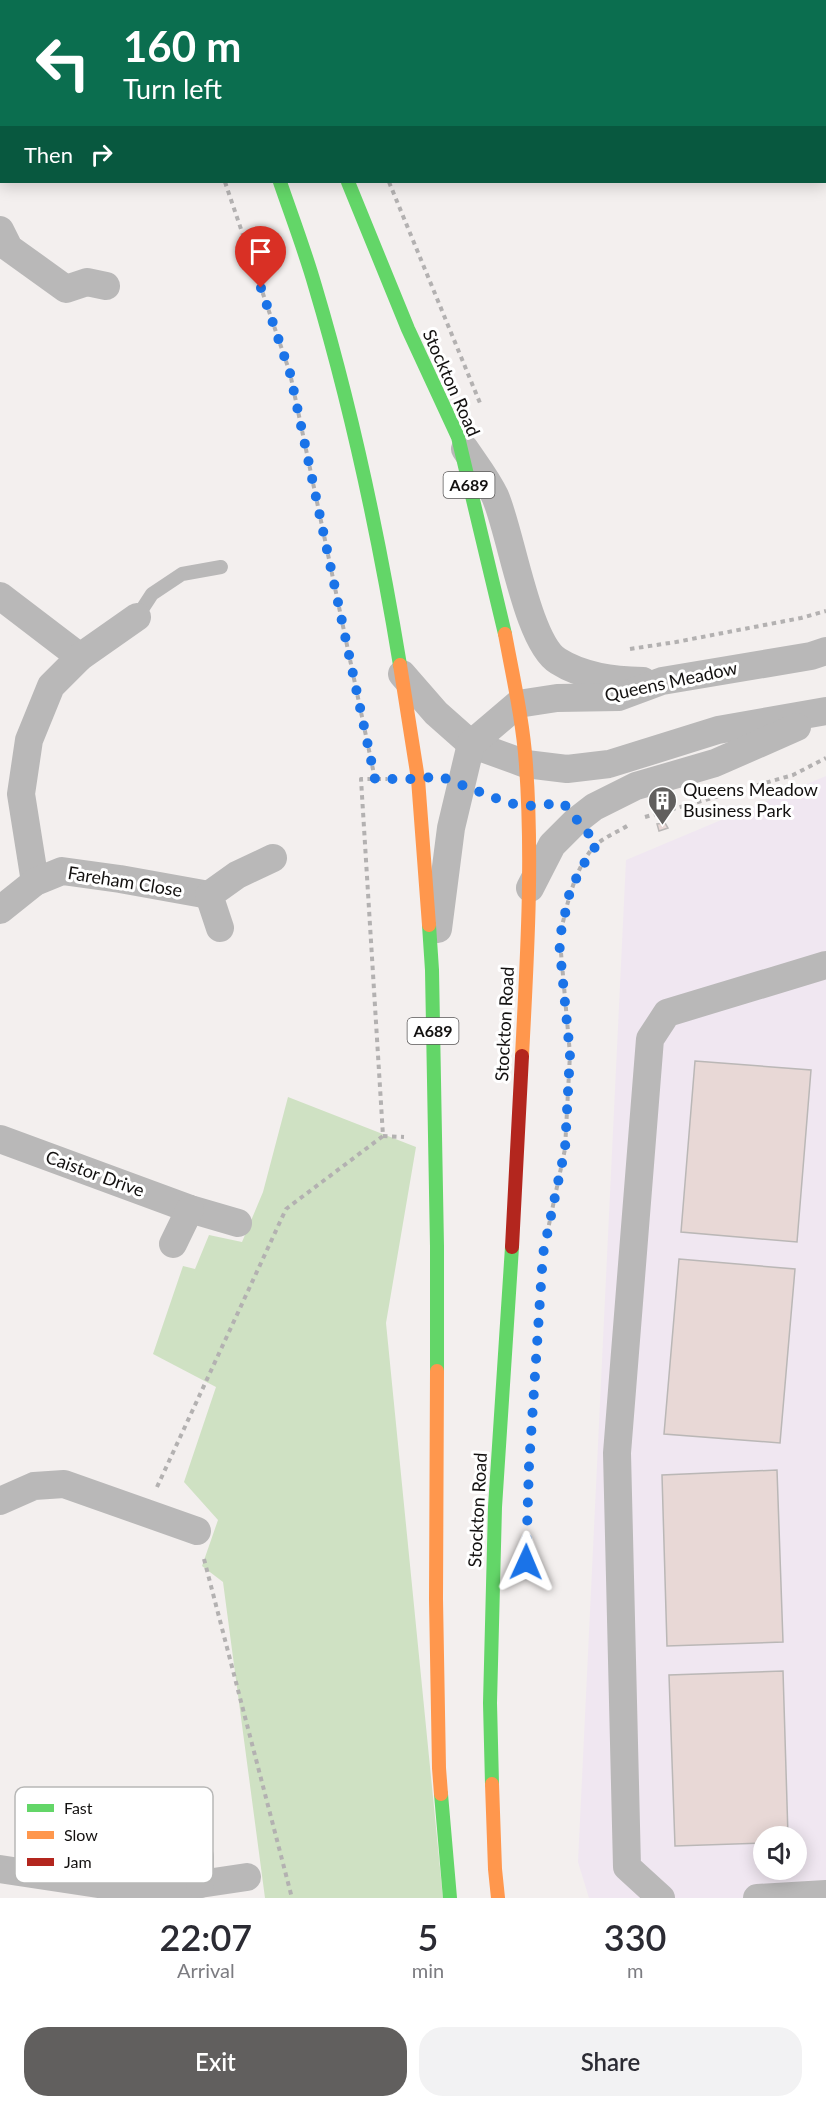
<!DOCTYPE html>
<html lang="en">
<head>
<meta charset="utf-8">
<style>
	body { margin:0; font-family:Lato,sans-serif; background:#f2f2f3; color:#2b2b33; height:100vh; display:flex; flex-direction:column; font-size:22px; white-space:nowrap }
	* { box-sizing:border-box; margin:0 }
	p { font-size:20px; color:#7c7c81 }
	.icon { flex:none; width:33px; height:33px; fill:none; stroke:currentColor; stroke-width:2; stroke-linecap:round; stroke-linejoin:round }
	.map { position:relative; height:1898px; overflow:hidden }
	.sheet { display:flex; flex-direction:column; background:#fff; flex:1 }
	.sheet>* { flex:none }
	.top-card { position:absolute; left:0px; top:0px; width:826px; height:183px; box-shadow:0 3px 15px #0003; background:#0b6e4f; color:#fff; overflow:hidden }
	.buttons { position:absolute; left:753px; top:1826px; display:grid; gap:12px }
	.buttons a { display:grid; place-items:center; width:54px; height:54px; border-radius:50%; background:#fff; box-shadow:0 3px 15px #0003; font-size:30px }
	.pin { position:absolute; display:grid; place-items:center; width:51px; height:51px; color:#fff; margin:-62px -26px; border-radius:50% 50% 50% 0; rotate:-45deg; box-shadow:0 0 6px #0007 }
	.pin .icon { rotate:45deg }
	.me { position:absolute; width:66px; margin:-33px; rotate:1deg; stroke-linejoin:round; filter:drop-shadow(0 0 4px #0008) }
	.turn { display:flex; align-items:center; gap:21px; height:126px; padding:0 24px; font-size:27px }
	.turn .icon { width:78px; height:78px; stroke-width:2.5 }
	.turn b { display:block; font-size:42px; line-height:51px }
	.then { display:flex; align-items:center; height:57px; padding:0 24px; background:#0003; gap:12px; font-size:22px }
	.eta { display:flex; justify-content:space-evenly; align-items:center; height:102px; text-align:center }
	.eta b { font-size:36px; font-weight:600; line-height:42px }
	.button { display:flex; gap:12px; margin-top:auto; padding:12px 24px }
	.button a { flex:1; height:69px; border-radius:24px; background:#615f5e; color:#fff; font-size:24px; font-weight:600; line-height:69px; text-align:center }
	.button a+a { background:#f2f2f3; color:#2b2b33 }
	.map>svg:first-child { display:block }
	.commercial { fill:#f0e7f1; fill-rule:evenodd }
	.green { fill:#cfe1c3 }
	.building { fill:#e8d8d6; stroke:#bab7b6; stroke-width:1.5 }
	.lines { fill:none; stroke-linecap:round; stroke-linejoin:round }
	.path { stroke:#b3b1b1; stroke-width:4; stroke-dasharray:4.5 4.5; stroke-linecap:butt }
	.lane { stroke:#b9b8b8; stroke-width:14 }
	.street { stroke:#b9b8b8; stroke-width:28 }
	.fast { stroke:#63d668; stroke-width:14 }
	.slow { stroke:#ff974d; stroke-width:14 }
	.jam { stroke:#b3261e; stroke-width:14 }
	.route { stroke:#1a73e8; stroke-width:10; stroke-dasharray:0 18 }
	.labels { text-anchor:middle; stroke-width:6; stroke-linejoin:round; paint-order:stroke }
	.shield { fill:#fff; stroke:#5a5858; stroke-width:1.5 }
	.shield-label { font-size:16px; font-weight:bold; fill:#131110 }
	.street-label { font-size:18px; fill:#131110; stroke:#fff }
	.poi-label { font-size:18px; fill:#131110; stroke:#fff; text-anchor:start }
	.key { fill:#fff; stroke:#b8b8b7; stroke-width:1.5 }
	.key-label { font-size:16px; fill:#131110 }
</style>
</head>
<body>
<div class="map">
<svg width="826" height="1898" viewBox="0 0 826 1898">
	<rect width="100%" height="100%" fill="#f3efee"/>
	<path class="commercial" d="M826 776V1898H589L578 1862 626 860ZM764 1836H796V1869H764Z"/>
	<polygon class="green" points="288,1097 416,1147 386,1323 443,1898 265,1898 223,1582 202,1566 218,1520 184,1482 216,1387 153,1354 183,1266 195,1269 209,1235 242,1242 263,1192"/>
	<g class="building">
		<polygon points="665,823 668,828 659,831 657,824"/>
		<polygon points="695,1061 811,1070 797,1242 681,1232"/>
		<polygon points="679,1259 795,1269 780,1443 664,1434"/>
		<polygon points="777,1470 783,1642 667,1646 662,1475"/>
		<polygon points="783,1671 788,1836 764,1836 764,1843 675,1846 669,1675"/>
	</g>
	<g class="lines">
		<g class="path">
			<polyline points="164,0 164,2"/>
			<polyline points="310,0 311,2"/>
			<polyline points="225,182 290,373 375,779"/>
			<polyline points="389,182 480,403"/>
			<polyline points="630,649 676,642 801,618 826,611"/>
			<polyline points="645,817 793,775 826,758"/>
			<path d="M561 931C567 904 576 863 597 844 606 836 620 831 630 824"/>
			<polyline points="383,1136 404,1137"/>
			<polyline points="547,1234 565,1149 570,1054 561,953"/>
			<polyline points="157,1487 286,1209 383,1136 361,779 387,779"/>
			<polyline points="204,1559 292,1898"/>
		</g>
		<polyline class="lane" points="137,617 152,594 182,574 221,567"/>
		<g class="street">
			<polyline points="0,230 9,248 66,289 87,282 106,286"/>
			<path d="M465 449C475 464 487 479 495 496 511 532 527 642 558 661 583 677 614 680 643 681"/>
			<polyline points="0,596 80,657"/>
			<polyline points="402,674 436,713 471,744 526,764 567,769 609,764 718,730 826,711"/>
			<polyline points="35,882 21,794 29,740 51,686 80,657 137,617"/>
			<polyline points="530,888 552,845 576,821 594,807 636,786 715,763 797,727"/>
			<polyline points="0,910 35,882 62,871 120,879 209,895"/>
			<polyline points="220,928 209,895 237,875 273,858"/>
			<polyline points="438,929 451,828 471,744 518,704 557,698 619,697 662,681 811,656 826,651"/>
			<polyline points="0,1139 190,1209 238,1223"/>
			<polyline points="173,1244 190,1209"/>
			<polyline points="0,1501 34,1486 64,1484 197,1531"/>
			<polyline points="0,1869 125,1888 200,1884 247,1877"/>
			<polyline points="200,1884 200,1857"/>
			<polyline points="661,1898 627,1867 617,1453 650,1039 667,1013 826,965"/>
			<polyline points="757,1898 826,1894"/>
		</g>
		<g class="fast">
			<polyline points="212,0 213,2"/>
			<path d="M280 182C292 217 305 251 315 286 352 410 379 537 400 665"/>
			<polyline points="348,182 408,329 458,437 505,634"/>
			<polyline points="429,925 432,970 437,1246 437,1371"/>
			<polyline points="492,1784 490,1703 495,1507 512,1247"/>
			<polyline points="441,1794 450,1898"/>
		</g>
		<g class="slow">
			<path d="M505 634C513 677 523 721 526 765 533 862 527 959 522 1056"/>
			<polyline points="400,665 418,779 429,925"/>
			<polyline points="437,1371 436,1599 439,1768 441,1794"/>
			<polyline points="492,1784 495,1869 498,1898"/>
		</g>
		<g class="jam">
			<polyline points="274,0 275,2"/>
			<polyline points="512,1247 522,1056"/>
		</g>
	</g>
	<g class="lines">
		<polyline class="route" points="261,288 290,373 375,779 418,779 439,776 508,803 528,806 563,803 597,844 583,865 570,891 559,941 570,1054 565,1149 543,1254 529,1466 526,1562"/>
	</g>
	<defs>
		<symbol id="building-pin" viewBox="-11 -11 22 30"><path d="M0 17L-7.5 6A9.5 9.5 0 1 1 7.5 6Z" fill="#615f5e" stroke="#fff"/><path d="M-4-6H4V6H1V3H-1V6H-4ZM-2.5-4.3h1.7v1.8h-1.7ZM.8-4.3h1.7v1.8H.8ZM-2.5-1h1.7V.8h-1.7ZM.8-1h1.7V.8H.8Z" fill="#fff"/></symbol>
	</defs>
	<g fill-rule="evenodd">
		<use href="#building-pin" x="646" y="784" width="33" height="45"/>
	</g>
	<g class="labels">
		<g class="shield">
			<rect x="443.5" y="472" width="51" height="26" rx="4.5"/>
			<rect x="407.5" y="1018" width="51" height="26" rx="4.5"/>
		</g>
		<g class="shield-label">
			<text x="469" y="491">A689</text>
			<text x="433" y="1037">A689</text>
		</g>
		<g class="street-label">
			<text transform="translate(451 383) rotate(66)" y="6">Stockton Road</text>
			<text transform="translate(671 682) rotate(-12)" y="6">Queens Meadow</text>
			<text transform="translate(125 882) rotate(9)" y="6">Fareham Close</text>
			<text transform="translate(505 1024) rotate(-87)" y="6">Stockton Road</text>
			<text transform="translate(95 1174) rotate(20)" y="6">Caistor Drive</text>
			<text transform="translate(478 1510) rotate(-87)" y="6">Stockton Road</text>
		</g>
		<g class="poi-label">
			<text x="683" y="796">Queens Meadow<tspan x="683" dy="21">Business Park</tspan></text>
		</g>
	</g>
	<rect x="15" y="1787" width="198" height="96" rx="9" class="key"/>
	<rect x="27" y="1804" width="27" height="8" fill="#63d668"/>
	<rect x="27" y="1831" width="27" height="8" fill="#ff974d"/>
	<rect x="27" y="1858" width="27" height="8" fill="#b3261e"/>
	<g class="key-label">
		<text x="64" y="1814">Fast</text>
		<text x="64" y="1841">Slow</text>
		<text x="64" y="1868">Jam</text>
	</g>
</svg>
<div class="buttons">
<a><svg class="icon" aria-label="sound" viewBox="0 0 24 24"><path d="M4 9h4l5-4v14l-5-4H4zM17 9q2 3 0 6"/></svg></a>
</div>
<div class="pin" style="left:261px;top:288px;background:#d93025"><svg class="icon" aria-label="arrive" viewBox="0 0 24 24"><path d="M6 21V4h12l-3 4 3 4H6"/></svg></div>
<svg class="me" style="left:526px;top:1562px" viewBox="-20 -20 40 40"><path d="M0-17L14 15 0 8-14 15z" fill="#1a73e8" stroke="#fff" stroke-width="4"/></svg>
<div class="top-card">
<div class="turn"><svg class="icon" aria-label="left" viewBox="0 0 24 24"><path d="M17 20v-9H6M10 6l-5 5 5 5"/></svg><div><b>160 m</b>Turn left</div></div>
<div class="then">Then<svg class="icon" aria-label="right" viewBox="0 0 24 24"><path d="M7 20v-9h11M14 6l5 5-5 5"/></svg></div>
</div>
</div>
<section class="sheet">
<div class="eta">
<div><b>22:07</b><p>Arrival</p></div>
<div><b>5</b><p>min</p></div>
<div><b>330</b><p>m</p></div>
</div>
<div class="button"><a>Exit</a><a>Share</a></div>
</section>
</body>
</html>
